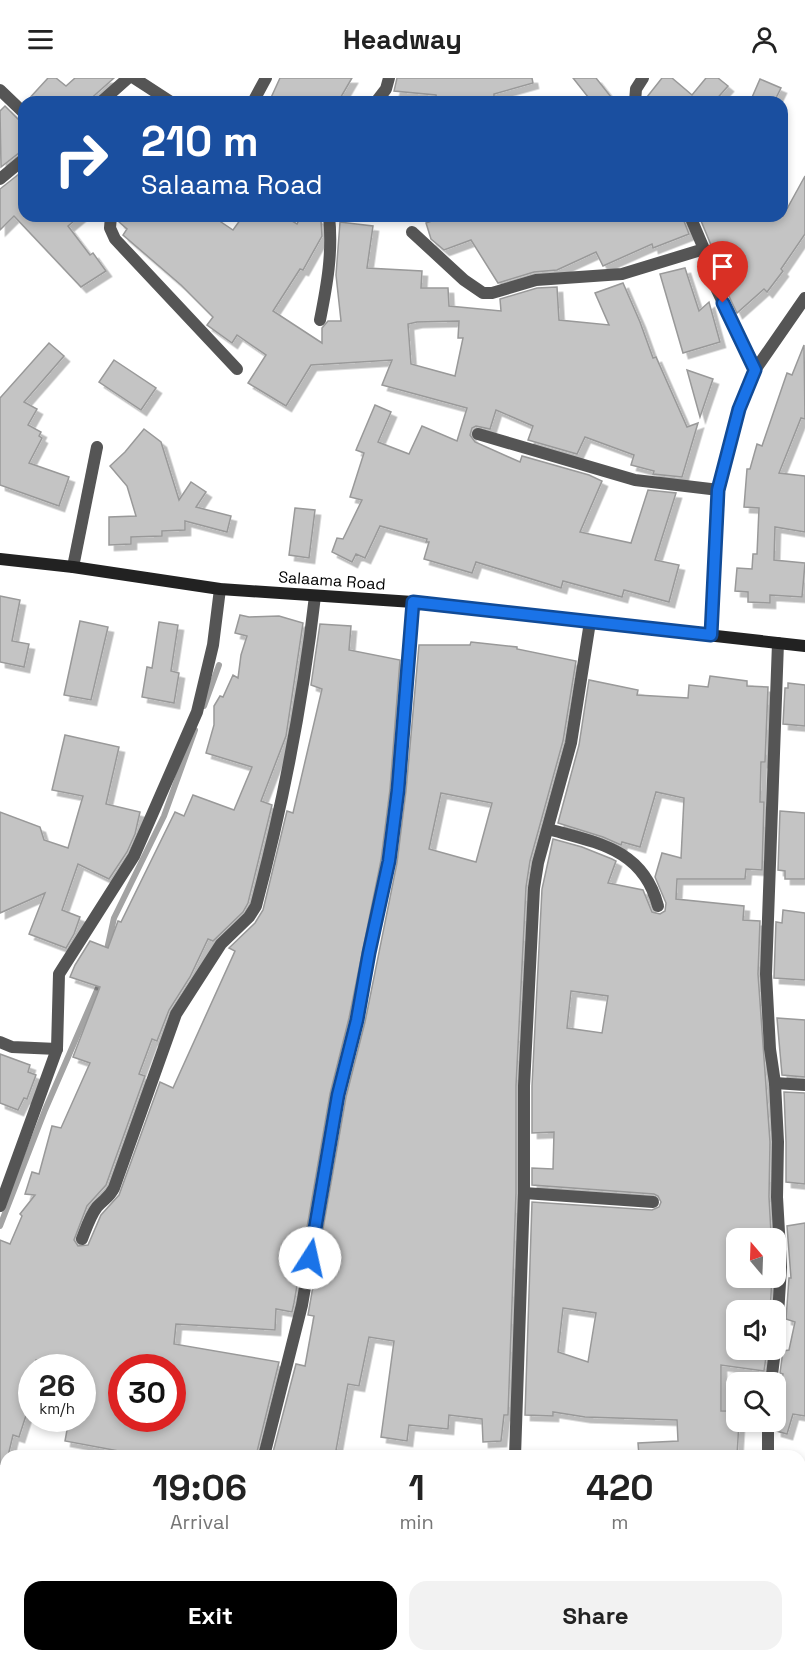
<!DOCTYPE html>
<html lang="en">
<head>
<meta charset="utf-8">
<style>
	body { margin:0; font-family:"Space Grotesk",sans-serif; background:#f2f2f2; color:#222; height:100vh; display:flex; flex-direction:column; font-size:22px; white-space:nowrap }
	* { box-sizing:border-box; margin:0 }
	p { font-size:20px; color:#767676 }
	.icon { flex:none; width:33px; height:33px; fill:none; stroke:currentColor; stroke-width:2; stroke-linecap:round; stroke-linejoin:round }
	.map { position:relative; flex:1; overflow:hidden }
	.panel { position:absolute; left:0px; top:1372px; width:806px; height:212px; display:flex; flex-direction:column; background:#fff; border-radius:18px 18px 0 0; box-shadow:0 3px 9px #0003 }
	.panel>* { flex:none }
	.banner { position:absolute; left:18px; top:18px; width:770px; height:126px; border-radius:18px; box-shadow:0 3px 9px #0003; background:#1a4fa0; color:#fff; overflow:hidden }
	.needle { width:39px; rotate:341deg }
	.buttons { position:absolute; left:726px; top:1150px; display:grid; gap:12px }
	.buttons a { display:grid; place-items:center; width:60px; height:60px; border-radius:12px; background:#fff; box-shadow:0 3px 9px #0003; font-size:30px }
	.speed { position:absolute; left:18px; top:1276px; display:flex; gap:12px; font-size:30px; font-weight:700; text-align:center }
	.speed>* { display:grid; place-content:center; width:78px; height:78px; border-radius:50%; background:#fff; box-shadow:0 3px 9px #0003; line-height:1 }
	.speed small { font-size:15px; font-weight:400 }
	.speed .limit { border:9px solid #d22; background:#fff; color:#111 }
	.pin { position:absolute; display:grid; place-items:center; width:51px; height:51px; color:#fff; margin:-62px -26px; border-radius:50% 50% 50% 0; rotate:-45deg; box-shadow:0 0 6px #0007 }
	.pin .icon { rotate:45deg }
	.me { position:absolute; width:66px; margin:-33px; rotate:10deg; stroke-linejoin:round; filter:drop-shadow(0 0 4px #0008) }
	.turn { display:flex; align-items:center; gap:21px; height:126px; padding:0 24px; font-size:27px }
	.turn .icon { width:78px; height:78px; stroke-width:2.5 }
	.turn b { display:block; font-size:42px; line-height:51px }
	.eta { display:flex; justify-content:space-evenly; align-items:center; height:102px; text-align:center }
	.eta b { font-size:36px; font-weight:600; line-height:42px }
	.cta { display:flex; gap:12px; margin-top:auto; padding:12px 24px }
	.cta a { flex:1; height:69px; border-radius:18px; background:#000; color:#fff; font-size:24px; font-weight:600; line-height:69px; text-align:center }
	.cta a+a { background:#f2f2f2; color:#222 }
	header { display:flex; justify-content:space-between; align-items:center; height:78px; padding:0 24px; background:#fff; font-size:27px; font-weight:600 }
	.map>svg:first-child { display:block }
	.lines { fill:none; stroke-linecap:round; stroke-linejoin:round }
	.stream { stroke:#a3a3a3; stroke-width:6 }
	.building { fill:#c4c4c4; stroke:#999; stroke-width:1.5; fill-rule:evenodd; filter:url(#shadow) }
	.minor { stroke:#555; stroke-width:12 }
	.tertiary { stroke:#555; stroke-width:12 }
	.secondary { stroke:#222; stroke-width:12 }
	.route-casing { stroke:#114b97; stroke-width:15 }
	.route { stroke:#1a73e8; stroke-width:10 }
	.labels { text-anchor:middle; stroke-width:5; stroke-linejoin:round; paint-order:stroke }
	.street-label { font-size:16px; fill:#000; stroke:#fff }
</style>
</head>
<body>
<header><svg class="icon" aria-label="menu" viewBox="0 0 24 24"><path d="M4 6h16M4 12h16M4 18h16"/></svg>Headway<svg class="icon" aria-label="person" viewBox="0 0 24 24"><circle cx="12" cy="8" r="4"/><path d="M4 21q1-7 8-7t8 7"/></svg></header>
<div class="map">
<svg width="805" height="1583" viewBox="0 0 805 1583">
	<defs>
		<filter id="shadow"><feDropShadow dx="5.5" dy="5.5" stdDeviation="0" flood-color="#0004"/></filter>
	</defs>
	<rect width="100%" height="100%" fill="#fff"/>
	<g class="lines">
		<g class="stream">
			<polyline points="204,628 219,587"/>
			<polyline points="106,876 114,840 164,738 195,652"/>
			<polyline points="0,1148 45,1032 98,910 100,900"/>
			<polyline points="0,1399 6,1403"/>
			<polyline points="800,1495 805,1496"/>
		</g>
	</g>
	<g class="building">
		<polygon points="48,0 56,0 66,8 75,0 114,0 87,24 26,24"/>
		<polygon points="280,0 352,0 338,24 269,24"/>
		<polygon points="397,0 532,0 533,5 494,16 494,24 437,24 436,17 394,13"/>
		<polygon points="573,0 596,0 615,24 592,24"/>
		<polygon points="662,0 672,0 692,17 706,0 718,0 728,8 714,24 643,24"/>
		<polygon points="760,1 781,10 774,24 750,24"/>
		<polygon points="5,28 18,41 24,43 24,73 19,75 1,89 0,33"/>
		<polygon points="24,92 24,138 80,138 68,148 90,177 93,175 106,193 81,209 14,138 0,152 0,111"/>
		<polygon points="805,98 805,156 781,191 783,193 767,214 764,211 737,235 725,210 743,195 711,167 699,138 783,138"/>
		<path d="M119 138H212L233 152 243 138H284L297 146 301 138H313L321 143 322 158 303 192 300 191 273 233 322 265V250L328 243H341L336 197 340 144 373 148 367 190 422 193 421 210H448L449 228 501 233 500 221 537 210 557 209 559 242 609 247 595 215 623 205 640 244 653 280 656 279 687 349 698 345 682 399 653 396 654 393 631 387 634 377 585 359 577 376 528 362 533 348 496 332 490 351 476 348 472 350 470 357 475 364 520 384 522 378 589 397 602 403 580 454 631 465 648 412 676 415 655 482 679 487 669 524 624 512 622 519 563 503 561 510 476 484 472 495 424 481 429 464H426L427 461 380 448 365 480 356 476 352 484 332 474 337 460 343 461 362 422 350 419 364 375 356 372 375 327 391 334 378 364 409 376 422 348 457 363 467 330 382 307 392 282 311 287 286 328 248 305 266 277 237 257 232 265 207 247 213 239 181 207 123 157 127 151 119 144ZM459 243 458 260H463L455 298 411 286 408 246 417 244Z"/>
		<polygon points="446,138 682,138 689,156 653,170 652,166 603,188 596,174 557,192 534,194 498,205 471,162 444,172 431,161 426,145"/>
		<polygon points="685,190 699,233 709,224 720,264 683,275 660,196"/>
		<polygon points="49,265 64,278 24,324 37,331 28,347 41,354 39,358 42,360 29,385 69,399 59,428 0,407 0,320"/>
		<polygon points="804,267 805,341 801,340 779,395 805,398 805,454 775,449 774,482 805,485 802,519 770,517 770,525 748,524 748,514 735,513 737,490 752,491 753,476 757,476 759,430 744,429 747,391 750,391 757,366 762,368 787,295 792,297"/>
		<polygon points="114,282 156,310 141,332 99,304"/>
		<polygon points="687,292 713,301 700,339"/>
		<polygon points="144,351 161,364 179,422 191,404 206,414 196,429 231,438 227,454 185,443 185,452 162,453 162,458 131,459 131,466 109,467 109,439 136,438 127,408 110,388 125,374"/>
		<polygon points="295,430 315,432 309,480 289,477"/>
		<polygon points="0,518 20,522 12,563 29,566 24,589 0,584"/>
		<path d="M240 537 249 539 279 538 303 545 286 658 261 723 272 727 248 825 243 834 213 863 208 861 190 899 169 932 157 963 152 961 139 996 145 998 106 1107 87 1128 74 1162 78 1168 88 1167 101 1137 119 1117 160 1004 173 1010 235 873 229 870 255 845 263 832 287 733 293 735 322 611 311 607 320 546 351 548 349 572 400 582 390 711 381 782 349 940 330 1016 294 1225 292 1234 276 1231 275 1252 176 1246 174 1266 279 1284 256 1378H117L119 1373 65 1363 69 1341H82V1290H62L36 1282 34 1290H32V1301L27 1321 31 1322 19 1359 13 1357 8 1378H6V1387L0 1386V1162L10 1166 22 1138 20 1136 35 1117 25 1116 32 1094 39 1096 52 1048 61 1050 90 985 73 979 100 909 70 899 75 887 90 863 108 870 118 843 121 844 175 734 184 738 193 717 234 732 252 689 206 675 214 647V628L220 618 223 619 233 597 238 600 241 577 247 558 235 555ZM122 1290H172V1341H122Z"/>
		<polygon points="80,543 108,549 91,622 64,617"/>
		<polygon points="159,544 178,547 171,593 179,595 174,625 142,619 147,589 152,590"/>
		<path d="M471 564 517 569V571L576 583 563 663 530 783 526 809 516 1008V1115L508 1337H504L501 1363 483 1364 482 1341 449 1337 448 1351 409 1347 407 1363 381 1359 394 1263 369 1259 359 1308 348 1306 335 1378H272L296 1286 305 1288 314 1238 308 1237 346 1019 365 944 397 785 406 713 419 567H470ZM441 715 492 725 476 784 429 771Z"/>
		<path d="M710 598 747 603V608L768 609 765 684H761L760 724H764L762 792 746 791 745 801H677L676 821 744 828 743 842 760 843 758 896 770 1064 769 1119 771 1155 770 1161H736V1200H772L770 1233H736V1272H767L764 1293 721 1287V1333H736V1344H739L737 1378H639L638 1365 678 1363 677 1342 585 1339 553 1334V1338L525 1337 532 1124 652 1132 659 1129 661 1124 658 1118 654 1116 532 1107V1090L553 1091 554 1054 532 1055V1008L542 811 553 761 582 769 612 781 616 783 608 805 643 812 652 834 660 836 665 833 666 825 655 799 662 775 681 780 684 720 656 714 640 769 622 764 621 767 603 759 558 745 579 667 589 602 638 612 637 617 688 620 689 607 708 609ZM571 913 608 918 602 955 567 950ZM563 1230 596 1235 588 1284 558 1274Z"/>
		<polygon points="788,605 805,607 805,648 783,646 785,610 788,610"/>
		<polygon points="65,657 119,669 106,726 140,734 135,756 127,774 109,801 78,786 62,832 80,839 74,856 66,870 29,856 45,815 0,835 0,734 40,749 44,762 68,770 83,718 52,712"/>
		<polygon points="780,733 805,735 805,801 785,801 785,793 778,792"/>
		<polygon points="783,832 805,835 805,902 774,900 776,844 782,845"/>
		<polygon points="777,940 805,942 805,999 782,997"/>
		<polygon points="0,976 30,987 28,994 36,997 27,1021 24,1020 18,1032 0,1025"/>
		<polygon points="784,1014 805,1015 805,1106 786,1104 786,1064"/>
		<polygon points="805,1145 805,1338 793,1336 787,1356 776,1353 776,1341 780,1311 779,1310 783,1296 780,1295 783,1273 789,1272 795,1244 786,1241 789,1200 791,1200 787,1148"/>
	</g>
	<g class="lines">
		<g class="minor">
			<polyline points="134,0 171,24"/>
			<polyline points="0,12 24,35"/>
			<polyline points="101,24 128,0"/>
			<polyline points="253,24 266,0"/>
			<polyline points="376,24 386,11 389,0"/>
			<polyline points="635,24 636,11 643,0"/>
			<polyline points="0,101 24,81"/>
			<polyline points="111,138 110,150 115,161 237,291"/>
			<polyline points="690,138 704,171 717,212 755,292"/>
			<polyline points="412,154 464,202 483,215 492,215 536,202 622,196 704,171"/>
			<path d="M320 242C327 207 333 174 329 138"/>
			<polyline points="478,356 635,402 719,412"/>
			<polyline points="73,489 97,369"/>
			<path d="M548 751C598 765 643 771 658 828"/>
			<polyline points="0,964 12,969 57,971"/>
			<polyline points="775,1005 805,1007"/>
			<polyline points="524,1115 653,1124"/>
			<polyline points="0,1128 57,971 59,896 134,778 197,634 213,567 220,511"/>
			<path d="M82 1161C86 1151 90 1138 97 1129 104 1121 109 1120 114 1110L176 936 221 866 249 839 256 828C283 726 303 623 315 518"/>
			<polyline points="776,1269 781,1189 777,1119 778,1064 775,1005 770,971 766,896 778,565"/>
			<polyline points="771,1305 775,1272"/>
			<polyline points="264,1378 302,1227 338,1017 357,942 369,875 389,783 398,712 413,524"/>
			<polyline points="515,1378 524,1115 524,1008 534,810 538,785 571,665 590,544"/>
			<polyline points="768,1378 768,1344"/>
			<polyline points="52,1583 53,1578"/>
			<polyline points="312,1583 313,1578"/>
			<polyline points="506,1583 507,1578"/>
			<polyline points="585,1583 587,1578"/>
			<polyline points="741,1583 743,1578"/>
		</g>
		<polyline class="tertiary" points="711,557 719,412 739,331 755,292 805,220"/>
		<polyline class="secondary" points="0,481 73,489 220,511 413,524 805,568"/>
	</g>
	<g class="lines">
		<defs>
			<polyline id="route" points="310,1180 338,1017 357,942 369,875 389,783 398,712 413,524 711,557 718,412 739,331 755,292 723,225"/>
		</defs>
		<use href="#route" class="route-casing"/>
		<use href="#route" class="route"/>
	</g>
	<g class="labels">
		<g class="street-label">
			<text transform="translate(332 502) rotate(4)" y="6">Salaama Road</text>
		</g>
	</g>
</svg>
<div class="buttons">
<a><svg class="needle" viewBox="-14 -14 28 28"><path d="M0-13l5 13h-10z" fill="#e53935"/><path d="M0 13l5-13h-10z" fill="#767676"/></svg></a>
<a><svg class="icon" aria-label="sound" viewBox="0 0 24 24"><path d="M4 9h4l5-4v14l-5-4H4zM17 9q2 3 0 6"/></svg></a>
<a><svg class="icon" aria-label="search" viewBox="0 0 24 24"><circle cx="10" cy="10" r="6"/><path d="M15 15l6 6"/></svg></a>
</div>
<div class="speed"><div>26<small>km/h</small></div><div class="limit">30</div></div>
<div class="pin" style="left:723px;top:225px;background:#d93025"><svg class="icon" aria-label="arrive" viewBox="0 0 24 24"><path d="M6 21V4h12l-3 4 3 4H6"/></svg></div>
<svg class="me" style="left:310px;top:1180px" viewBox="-20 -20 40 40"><circle r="19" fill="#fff"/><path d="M0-13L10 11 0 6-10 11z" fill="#1a73e8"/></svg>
<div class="banner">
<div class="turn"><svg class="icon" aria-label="right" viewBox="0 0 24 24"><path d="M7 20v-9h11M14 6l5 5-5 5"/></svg><div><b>210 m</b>Salaama Road</div></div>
</div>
<section class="panel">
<div class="eta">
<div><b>19:06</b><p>Arrival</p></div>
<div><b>1</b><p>min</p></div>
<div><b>420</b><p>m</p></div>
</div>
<div class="cta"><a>Exit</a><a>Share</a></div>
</section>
</div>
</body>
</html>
